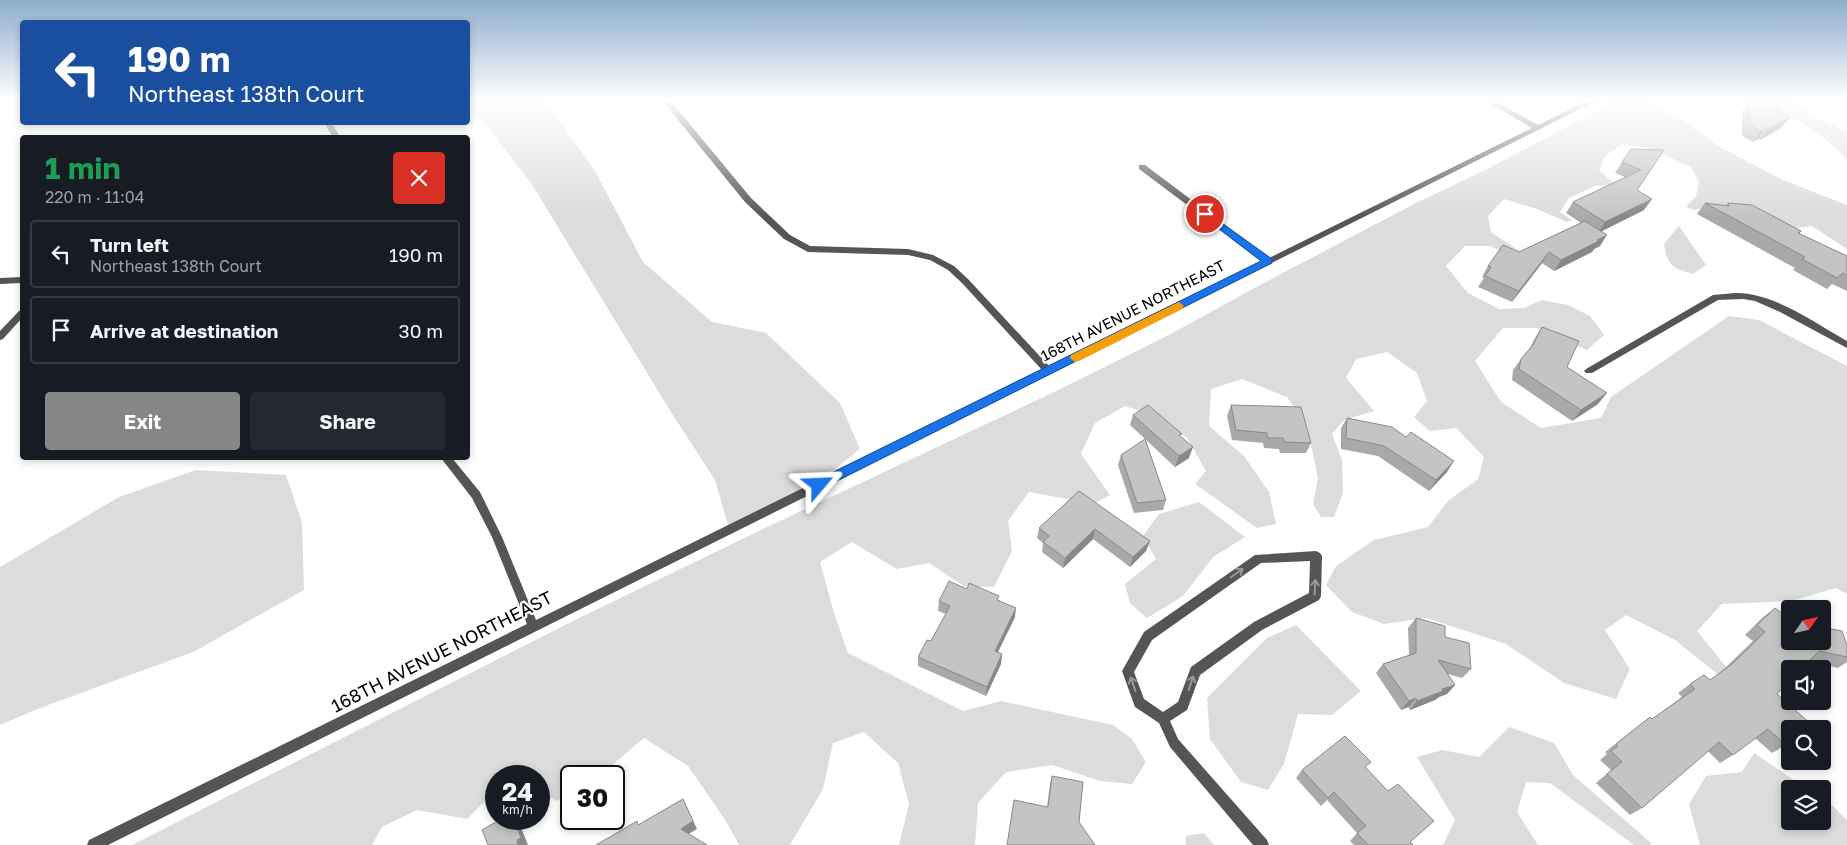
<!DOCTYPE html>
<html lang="en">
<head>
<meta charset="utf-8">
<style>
	body { margin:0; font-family:"Golos Text",sans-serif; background:#242831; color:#f1f3f6; height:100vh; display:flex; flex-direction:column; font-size:19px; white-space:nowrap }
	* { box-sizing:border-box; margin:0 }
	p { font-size:16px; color:#9ea1a6 }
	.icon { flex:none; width:28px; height:28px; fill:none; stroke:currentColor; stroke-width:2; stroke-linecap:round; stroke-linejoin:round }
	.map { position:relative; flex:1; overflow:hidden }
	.details { position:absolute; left:20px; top:135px; width:450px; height:325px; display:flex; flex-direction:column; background:#171b24; border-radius:5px; box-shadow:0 2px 8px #0003 }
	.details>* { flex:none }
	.banner { position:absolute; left:20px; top:20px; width:450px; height:105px; border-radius:5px; box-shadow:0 2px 8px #0003; background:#1a4fa0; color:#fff; overflow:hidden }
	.needle { width:32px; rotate:56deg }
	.controls { position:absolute; left:1781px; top:600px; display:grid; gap:10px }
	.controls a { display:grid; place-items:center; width:50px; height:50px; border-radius:5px; background:#171b24; box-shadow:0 2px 8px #0003; font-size:25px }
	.speed { position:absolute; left:485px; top:765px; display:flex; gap:10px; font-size:25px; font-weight:700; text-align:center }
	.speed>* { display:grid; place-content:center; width:65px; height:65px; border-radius:50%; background:#171b24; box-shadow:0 2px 8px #0003; line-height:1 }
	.speed small { font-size:12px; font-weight:400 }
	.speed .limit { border:2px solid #111; border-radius:8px; background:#fff; color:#111 }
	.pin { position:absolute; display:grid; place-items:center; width:42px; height:42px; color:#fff; margin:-21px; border:2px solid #fff; border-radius:50%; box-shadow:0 1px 5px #0007 }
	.me { position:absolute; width:55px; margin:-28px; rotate:64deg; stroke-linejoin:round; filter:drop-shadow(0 0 4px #0008) }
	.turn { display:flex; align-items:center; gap:18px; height:105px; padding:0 25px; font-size:22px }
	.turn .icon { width:65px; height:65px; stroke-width:2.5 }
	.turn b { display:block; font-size:35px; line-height:42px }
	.round { display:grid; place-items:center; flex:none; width:52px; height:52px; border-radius:5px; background:#242831 }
	.summary { display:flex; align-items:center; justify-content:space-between; height:85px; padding:0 25px }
	h1 { font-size:30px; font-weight:700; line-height:38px; color:#1e9e55 }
	.cta { display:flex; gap:10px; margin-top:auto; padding:10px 25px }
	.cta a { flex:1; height:58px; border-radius:5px; background:#858687; color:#fff; font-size:20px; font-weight:700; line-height:58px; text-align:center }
	.cta a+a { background:#242831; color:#f1f3f6 }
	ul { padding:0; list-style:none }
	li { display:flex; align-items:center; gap:15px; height:68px; margin:0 10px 8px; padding:0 15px; border:2px solid #363941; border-radius:5px }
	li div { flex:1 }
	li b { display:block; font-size:19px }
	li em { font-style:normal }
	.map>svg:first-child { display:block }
	.green { fill:#dcdcdc }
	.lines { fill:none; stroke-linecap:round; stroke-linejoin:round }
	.minor { fill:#555; fill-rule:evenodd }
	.wall { fill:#a9a9a9 }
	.shaded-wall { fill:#898989 }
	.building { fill:#c4c4c4; stroke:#898989 }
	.oneway { stroke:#999 }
	.route { fill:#1a73e8; stroke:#114b97 }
	.slow { fill:#f59e0b }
	.labels { text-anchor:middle; stroke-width:4.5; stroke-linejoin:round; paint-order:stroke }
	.street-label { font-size:15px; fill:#000; stroke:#fff }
	.near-street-label { font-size:18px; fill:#000; stroke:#fff }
</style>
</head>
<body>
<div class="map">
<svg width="1847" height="845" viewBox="0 0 1847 845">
	<rect width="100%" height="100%" fill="#fff"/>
	<g class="green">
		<polygon points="468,99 543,99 594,169 643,262 712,322 766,333 840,403 860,449 807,491 729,528 715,480 671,412 531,183 481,118 468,107"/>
		<polygon points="1619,99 1641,99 1683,120 1718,146 1783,180 1847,205 1847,249 1812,226 1789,229 1768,218 1724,205 1694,210 1686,207 1696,196 1699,182 1691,167 1649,148 1622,144 1605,156 1599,170 1616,185 1595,186 1569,198 1560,212 1572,220 1567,222 1537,209 1504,199 1488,216 1491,232 1538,264 1535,267 1490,246 1465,246 1446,266 1468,293 1499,309 1524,308 1542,300 1568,305 1590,316 1604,335 1587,350 1536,328 1503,328 1475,361 1501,402 1541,428 1601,418 1611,397 1729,316 1759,320 1847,366 1847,594 1836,588 1792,601 1722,604 1697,631 1732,674 1720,676 1675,640 1626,615 1605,630 1630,669 1616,699 1564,683 1506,644 1426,618 1384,624 1352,612 1326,585 1336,566 1374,540 1428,527 1448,501 1478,479 1484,457 1456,428 1430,431 1414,417 1427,401 1417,373 1387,352 1356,359 1346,378 1374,411 1344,420 1332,434 1342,460 1343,493 1334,517 1321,517 1313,504 1318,478 1307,426 1287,397 1242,379 1211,389 1209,426 1244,456 1269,492 1276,524 1257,528 1195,484 1206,471 1187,438 1159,417 1125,406 1095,423 1081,454 1110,495 1093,504 1029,492 1008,521 1012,551 994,587 964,586 929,563 897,569 852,542 820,562 834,613 848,653 963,711 1001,701 1113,725 1132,739 1146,762 1132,784 1100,781 1052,765 1006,772 978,803 975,845 899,845 909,804 898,763 864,732 833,743 823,789 790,845 739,845 726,821 688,766 644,738 599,776 571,776 571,793 557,801 539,792 539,776 496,776 496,790 467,819 417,810 382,827 372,845 132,845 575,620 763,529 1050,394 1167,336 1260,285 1414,204 1491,167"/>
		<path d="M1754 99H1786L1799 104 1811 115 1847 132V160C1823 132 1788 114 1754 99Z"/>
		<path d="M1679 226 1706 265 1693 274C1673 268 1667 266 1664 244Z"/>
		<polygon points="196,470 286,475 302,523 304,590 193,652 40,708 0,725 0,567 119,497"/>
		<polygon points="1199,502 1245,537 1213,557 1183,596 1147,618 1130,603 1125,584 1156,559 1143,536 1159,514"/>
		<polygon points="1296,625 1361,691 1332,715 1298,714 1284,764 1268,790 1241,782 1210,739 1207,698 1267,638"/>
		<polygon points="1509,727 1554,743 1573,775 1651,843 1650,845 1634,845 1550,783 1526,782 1517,812 1538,845 1443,845 1455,820 1417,757 1442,750 1479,757"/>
		<polygon points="1754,753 1807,789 1790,789 1790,821 1822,821 1823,799 1835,808 1847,820 1847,845 1700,845 1689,804 1706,776 1742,772"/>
		<polygon points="1204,833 1214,845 1186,845 1186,836"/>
	</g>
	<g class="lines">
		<g class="minor">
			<polygon points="661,99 669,99 751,198 790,235 810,246 908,249 933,255 954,266 968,279 1049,366 1262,261 1139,169 1139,165 1145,165 1269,258 1532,128 1482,99 1491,99 1538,125 1591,99 1600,99 819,489 815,488 814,485 815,482 1042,370 962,283 948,270 930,260 908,255 808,252 784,239 745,202"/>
			<polygon points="324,122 331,122 341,138 333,138"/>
			<polygon points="22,277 22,283 0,284 0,278"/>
			<path d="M1735 293C1773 292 1815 323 1847 341V348L1780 312 1755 301 1743 299 1718 300 1592 373H1586L1584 371 1586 369 1713 295Z"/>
			<polygon points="22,310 22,318 3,339 0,340 0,331 19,311"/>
			<polygon points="441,458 452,458 480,492 502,537 536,620 803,488 807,487 811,488 812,491 811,494 108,845 87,845 89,840 527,624 492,537 472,498"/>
			<path d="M1316 551 1320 553 1322 556 1321 596 1319 600 1262 630 1200 675 1187 710 1170 721 1178 739 1267 840 1269 845H1253L1170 747 1159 723 1135 707 1122 671 1144 632 1255 555ZM1310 561 1309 593 1254 622 1191 667 1178 702 1163 712 1144 699 1134 672 1152 640 1261 563Z"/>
		</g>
	</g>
	<g class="wall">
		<polygon points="1750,99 1762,99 1778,111 1781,128 1760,140 1758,139 1753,142 1742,136 1742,111"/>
		<polygon points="1664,150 1637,190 1644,210 1602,231 1600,246 1594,249 1592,252 1554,271 1542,263 1512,302 1478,287 1484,278 1482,277 1488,266 1581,223 1566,213 1573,202 1625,177 1615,173 1622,162"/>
		<polygon points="1705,203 1725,206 1728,203 1801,231 1799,234 1847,256 1847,291 1832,284 1827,289 1793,270 1795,268 1697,214"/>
		<polygon points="1542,327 1567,367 1598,404 1572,421 1512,380 1513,370 1521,359 1529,350 1535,338"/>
		<polygon points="1231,405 1311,443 1306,453 1280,453 1279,449 1264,448 1263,443 1232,440 1227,416"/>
		<polygon points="1133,415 1181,437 1189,458 1175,467 1130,425"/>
		<polygon points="1347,418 1406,437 1447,472 1429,491 1378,456 1341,449 1341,428"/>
		<polygon points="1121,455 1166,500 1163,510 1134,513 1118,465"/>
		<polygon points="1079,491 1150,541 1146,551 1130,567 1093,539 1063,568 1042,552 1043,543 1037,538 1039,528"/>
		<polygon points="967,589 999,600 1015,617 998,652 1002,654 1001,664 986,696 918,666 918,657 931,641 946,614 938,611 939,601"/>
		<polygon points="1775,608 1782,613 1788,609 1790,641 1847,645 1847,662 1838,668 1809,661 1777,694 1786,745 1772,753 1755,738 1733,755 1720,763 1708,751 1642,808 1630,815 1596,783 1611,770 1600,760 1607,754 1605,752 1650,717 1652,719 1682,697 1678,693 1690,684 1710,680 1721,672 1753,641 1745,635 1762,618"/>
		<polygon points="1416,618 1445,637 1471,669 1462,678 1448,674 1455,685 1447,694 1439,697 1435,700 1410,710 1408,707 1401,710 1376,673 1383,664 1409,655 1408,628"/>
		<polygon points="1366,768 1410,842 1413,845 1354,845 1350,841 1357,833 1327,800 1321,806 1296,778 1302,770"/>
		<polygon points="1052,776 1079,822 1047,807 1050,784"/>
	</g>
	<g class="shaded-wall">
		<polygon points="1790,117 1781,128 1760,140 1768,129"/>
		<polygon points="1766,128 1758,139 1753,142 1761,131"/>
		<polygon points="1652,199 1644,210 1598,233 1605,222"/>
		<polygon points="1607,235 1600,246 1594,249 1592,252 1554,271 1561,260"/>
		<polygon points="1549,252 1542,263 1512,302 1519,291"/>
		<polygon points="1607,393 1598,404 1572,421 1581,410"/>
		<polygon points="1193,447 1189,458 1175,467 1179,456"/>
		<polygon points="1454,461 1447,472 1429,491 1436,480"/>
		<polygon points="1095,529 1093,539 1063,568 1065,558"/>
		<polygon points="1150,541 1146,551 1130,567 1133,557"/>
		<polygon points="1016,608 1015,617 994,660 995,651"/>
		<polygon points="1002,654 1001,664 986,696 987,687"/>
		<polygon points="1455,685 1447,694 1439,697 1435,700 1410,710 1417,701 1442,689"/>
		<polygon points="1416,698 1408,707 1401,710 1409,701"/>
		<polygon points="683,799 697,829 685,836 681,829"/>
		<polygon points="514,819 517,819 518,820 528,845 518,845 517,840"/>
	</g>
	<g class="building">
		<polygon points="1751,99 1762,99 1777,102 1778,111 1790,117 1768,129 1766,128 1761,131 1750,125 1749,100 1752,101"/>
		<polygon points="1631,149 1664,150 1637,190 1652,199 1605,222 1573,202 1641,170 1622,162"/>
		<polygon points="1705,203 1729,206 1728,203 1752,205 1801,231 1798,233 1847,256 1847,275 1843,273 1837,278 1802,259 1805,257"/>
		<polygon points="1585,221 1607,235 1597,240 1599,241 1561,260 1549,252 1519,291 1485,276 1491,267 1488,266 1503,245 1519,252"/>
		<polygon points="1542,327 1579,341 1567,367 1607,393 1581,410 1519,369 1521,359 1533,345"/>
		<polygon points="1148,405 1182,434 1179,435 1193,447 1179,456 1133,415"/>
		<polygon points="1231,405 1301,407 1311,443 1285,442 1283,438 1268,438 1267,433 1236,430"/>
		<polygon points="1347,418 1392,427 1406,437 1411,432 1454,461 1436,480 1384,446 1346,438"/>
		<polygon points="1145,439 1166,500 1137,503 1121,455"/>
		<polygon points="1079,491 1150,541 1133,557 1095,529 1065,558 1043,542 1049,536 1039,528"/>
		<polygon points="949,581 967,589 969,583 999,596 997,600 1016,608 995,651 1002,654 987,687 918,657 927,640 931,641 950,606 939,601"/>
		<polygon points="1775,608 1783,614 1788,609 1790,610 1790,641 1822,641 1822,627 1842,631 1847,645 1847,657 1819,651 1801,669 1790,669 1790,680 1777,694 1812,725 1807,729 1790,729 1790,741 1786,745 1768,729 1733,755 1719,742 1642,808 1607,774 1622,762 1611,751 1618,746 1616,744 1650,717 1652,719 1695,689 1690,684 1704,675 1710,680 1732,664 1765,632 1757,625"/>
		<polygon points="1416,618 1445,626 1445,637 1469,643 1471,669 1438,660 1455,685 1442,689 1443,691 1417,701 1416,698 1409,701 1383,664 1416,653"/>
		<polygon points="1345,736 1371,762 1365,767 1388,791 1398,784 1434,821 1410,842 1413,845 1368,845 1357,833 1366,826 1334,792 1328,798 1302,770"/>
		<polygon points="1052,776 1083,782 1079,822 1095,845 1007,845 1014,800 1048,807"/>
		<polygon points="683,799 693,821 681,829 707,845 596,845 637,821 638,825"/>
		<polygon points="501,819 514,819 521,838 517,840 518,845 488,845 482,830"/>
	</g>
	<defs><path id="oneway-shaft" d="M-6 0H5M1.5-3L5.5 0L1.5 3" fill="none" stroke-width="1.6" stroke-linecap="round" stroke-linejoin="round" transform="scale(1.25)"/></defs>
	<g class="oneway">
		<use href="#oneway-shaft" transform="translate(1237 573) rotate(-35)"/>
		<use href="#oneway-shaft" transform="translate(1315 587) rotate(-87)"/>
		<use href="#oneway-shaft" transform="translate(1191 683) rotate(-71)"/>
		<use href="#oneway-shaft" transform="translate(1133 684) rotate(-109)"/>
	</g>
	<linearGradient id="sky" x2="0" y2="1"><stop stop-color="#8cadcc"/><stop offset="0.46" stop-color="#fff"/><stop offset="1" stop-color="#fff" stop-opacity="0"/></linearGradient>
	<rect width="1847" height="217" fill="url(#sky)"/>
	<polygon class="route" points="1205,211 1272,259 1272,263 823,488 815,488 813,485 815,481 1261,261 1202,216 1200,214"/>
	<polygon class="slow" points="1179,302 1184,306 1182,309 1079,361 1075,362 1070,358 1071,355"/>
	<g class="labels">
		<g class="street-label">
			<text transform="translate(1133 311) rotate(-27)" y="5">168TH AVENUE NORTHEAST</text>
		</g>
		<g class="near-street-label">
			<text transform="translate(442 652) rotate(-27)" y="6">168TH AVENUE NORTHEAST</text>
		</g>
	</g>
</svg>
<div class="controls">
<a><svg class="needle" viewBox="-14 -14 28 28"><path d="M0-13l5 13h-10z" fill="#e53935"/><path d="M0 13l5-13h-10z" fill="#9ea1a6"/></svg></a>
<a><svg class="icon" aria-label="sound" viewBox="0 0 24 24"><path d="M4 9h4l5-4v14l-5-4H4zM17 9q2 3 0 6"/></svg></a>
<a><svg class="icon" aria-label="search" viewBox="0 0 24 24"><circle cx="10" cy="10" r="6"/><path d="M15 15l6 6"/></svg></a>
<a><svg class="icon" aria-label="layers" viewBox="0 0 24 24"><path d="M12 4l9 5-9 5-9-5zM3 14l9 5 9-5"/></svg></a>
</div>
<div class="speed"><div>24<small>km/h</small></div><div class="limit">30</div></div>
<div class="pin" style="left:1205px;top:214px;background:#d93025"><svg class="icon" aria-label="arrive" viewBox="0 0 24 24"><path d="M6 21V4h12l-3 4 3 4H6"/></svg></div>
<svg class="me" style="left:819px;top:485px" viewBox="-20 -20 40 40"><path d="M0-17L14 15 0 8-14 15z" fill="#1a73e8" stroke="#fff" stroke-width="4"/></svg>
<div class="banner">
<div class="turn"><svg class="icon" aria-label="left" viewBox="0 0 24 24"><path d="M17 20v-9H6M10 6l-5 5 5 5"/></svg><div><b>190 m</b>Northeast 138th Court</div></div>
</div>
<section class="details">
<div class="summary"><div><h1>1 min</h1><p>220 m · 11:04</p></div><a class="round" style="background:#d93025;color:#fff"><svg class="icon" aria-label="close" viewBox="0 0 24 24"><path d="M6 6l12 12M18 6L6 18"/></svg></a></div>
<ul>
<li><svg class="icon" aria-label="left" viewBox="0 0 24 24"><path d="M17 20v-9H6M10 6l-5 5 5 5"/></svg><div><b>Turn left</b><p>Northeast 138th Court</p></div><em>190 m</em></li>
<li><svg class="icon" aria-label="arrive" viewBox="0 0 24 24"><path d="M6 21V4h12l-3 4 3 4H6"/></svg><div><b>Arrive at destination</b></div><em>30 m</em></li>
</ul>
<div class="cta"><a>Exit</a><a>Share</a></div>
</section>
</div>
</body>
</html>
